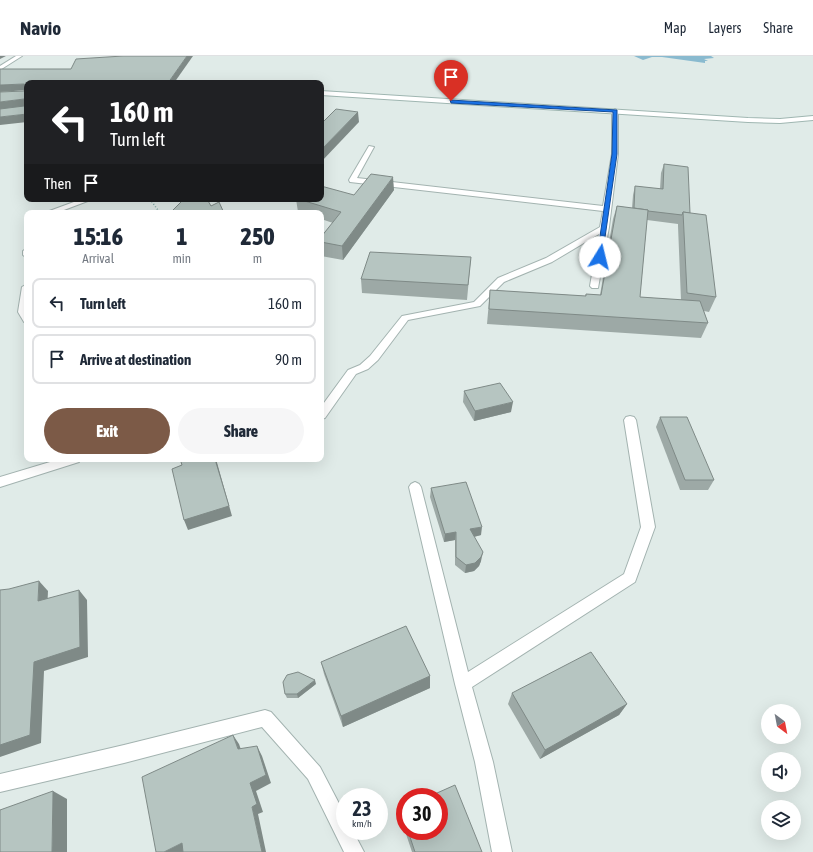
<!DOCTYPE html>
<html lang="en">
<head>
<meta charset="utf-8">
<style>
	body { margin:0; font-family:"Asap Condensed",sans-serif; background:#f6f6f7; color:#1f2937; height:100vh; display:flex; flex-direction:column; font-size:15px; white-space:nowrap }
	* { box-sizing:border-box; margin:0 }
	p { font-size:13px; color:#747a83 }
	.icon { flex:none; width:22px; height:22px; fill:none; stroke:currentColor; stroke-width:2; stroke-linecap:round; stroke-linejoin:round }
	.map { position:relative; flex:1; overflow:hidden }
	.details { position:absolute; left:24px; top:154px; width:300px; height:252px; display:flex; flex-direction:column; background:#fff; border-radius:8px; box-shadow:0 4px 16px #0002 }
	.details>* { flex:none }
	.banner { position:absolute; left:24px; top:24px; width:300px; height:122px; border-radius:8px; box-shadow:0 4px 16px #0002; background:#202124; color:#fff; overflow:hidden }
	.needle { width:26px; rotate:148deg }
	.controls { position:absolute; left:761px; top:648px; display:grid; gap:8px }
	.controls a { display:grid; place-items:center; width:40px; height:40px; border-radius:50%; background:#fff; box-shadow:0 4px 16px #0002; font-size:20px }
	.speed { position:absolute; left:336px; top:732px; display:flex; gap:8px; font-size:20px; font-weight:700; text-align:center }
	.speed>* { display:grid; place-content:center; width:52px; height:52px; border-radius:50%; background:#fff; box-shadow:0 4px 16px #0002; line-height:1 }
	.speed small { font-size:10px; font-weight:400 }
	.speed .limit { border:6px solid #d22; background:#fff; color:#111 }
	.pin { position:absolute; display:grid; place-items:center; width:34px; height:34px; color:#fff; margin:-41px -17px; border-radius:50% 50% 50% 0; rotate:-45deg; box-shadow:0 0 4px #0007 }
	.pin .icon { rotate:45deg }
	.me { position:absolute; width:44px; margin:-22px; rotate:9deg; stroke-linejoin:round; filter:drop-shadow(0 0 3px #0008) }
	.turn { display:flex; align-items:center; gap:14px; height:84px; padding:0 20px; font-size:18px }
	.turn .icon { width:52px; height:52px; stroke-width:2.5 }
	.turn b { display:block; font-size:28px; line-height:34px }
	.then { display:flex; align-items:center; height:38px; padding:0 20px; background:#0003; gap:8px; font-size:15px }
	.eta { display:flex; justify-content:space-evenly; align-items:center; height:68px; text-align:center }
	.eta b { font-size:24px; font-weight:800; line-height:28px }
	.button { display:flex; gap:8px; margin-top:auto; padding:8px 20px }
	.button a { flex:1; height:46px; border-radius:24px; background:#7c5a47; color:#fff; font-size:16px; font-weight:800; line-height:46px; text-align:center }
	.button a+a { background:#f6f6f7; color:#1f2937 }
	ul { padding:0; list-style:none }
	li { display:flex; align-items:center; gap:12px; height:50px; margin:0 8px 6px; padding:0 12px; border:2px solid #e0e1e3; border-radius:8px }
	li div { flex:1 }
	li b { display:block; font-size:15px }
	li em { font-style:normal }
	header { display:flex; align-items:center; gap:24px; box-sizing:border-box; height:56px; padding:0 20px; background:#fff; border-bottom:1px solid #e0e1e3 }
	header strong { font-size:19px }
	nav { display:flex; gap:22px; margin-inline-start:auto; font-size:14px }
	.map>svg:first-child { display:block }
	.water { fill:#89bacf }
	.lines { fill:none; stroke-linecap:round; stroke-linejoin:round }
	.street-casing { stroke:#a3b3b0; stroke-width:2 }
	.secondary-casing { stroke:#9fb6b1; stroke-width:2 }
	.path { stroke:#81aea6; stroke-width:1.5; stroke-dasharray:1 2; stroke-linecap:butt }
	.street { fill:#fff; fill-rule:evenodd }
	.secondary { fill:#fff; fill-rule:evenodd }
	.wall { fill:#9da9a6; fill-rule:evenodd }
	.shaded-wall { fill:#7f8a87 }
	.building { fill:#b6c5c1; stroke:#7f8a87 }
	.route { fill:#1a73e8; stroke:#114b97 }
</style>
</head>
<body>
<header>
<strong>Navio</strong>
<nav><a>Map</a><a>Layers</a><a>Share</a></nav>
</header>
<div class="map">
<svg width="813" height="796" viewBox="0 0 813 796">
	<rect width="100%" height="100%" fill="#e0ebe8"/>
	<polygon class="water" points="634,0 711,0 714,2 704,3 708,5 705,5 705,7 662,1 652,1 643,4"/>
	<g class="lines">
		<defs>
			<g id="street">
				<polygon points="16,0 22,0 0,14 0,10"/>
				<polygon points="615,53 618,55 618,98 609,171 598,232 592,232 590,230 599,178 552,206 504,226 480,250 408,264 378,304 368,313 356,318 325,362 321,363 321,351 348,314 360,309 370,300 402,260 474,246 498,222 546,202 600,171 603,155 350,126 349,124 369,90 374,91 357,122 603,150 612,98 612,55"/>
				<polygon points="82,143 93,143 56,157 44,157"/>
				<polygon points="27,192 27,202 23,199 23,195"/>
				<polygon points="27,228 27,267 24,266 18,256 22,231"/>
				<polygon points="630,360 634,361 636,364 655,471 635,526 472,631 493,706 512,796 492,796 475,706 455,628 409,431 411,428 415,426 419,428 421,431 468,616 624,518 641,471 624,364 626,361"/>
				<polygon points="60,403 81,403 79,406 0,431 0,421"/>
				<polygon points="265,654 271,656 320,711 345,759 345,775 353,775 364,796 344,796 308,723 262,671 124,707 0,736 0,718 124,689"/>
			</g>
			<polygon id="secondary" points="321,35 748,62 780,63 813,60 813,64 780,67 748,66 321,39"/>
		</defs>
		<use href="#street" class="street-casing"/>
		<use href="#secondary" class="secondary-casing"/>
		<polyline class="path" points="150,143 160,157"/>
		<use href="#street" class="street"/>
		<use href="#secondary" class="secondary"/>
	</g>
	<g class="wall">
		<path d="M664 108 690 157 716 241 709 256 704 255 708 267 701 282 487 268 490 234 585 240 586 238 600 239 613 163 617 150 632 152 633 139 635 130 660 133 661 117ZM647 164 678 168V170L681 244 640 241Z"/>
		<polygon points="394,134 343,204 321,200 321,181 333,167 321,163 321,157 301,157 298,156 296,143 321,143"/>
		<polygon points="471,201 467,244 362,237 361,223"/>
		<polygon points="464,335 511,356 474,365 463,346"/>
		<polygon points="660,361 714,424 708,434 680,434 656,371"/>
		<polygon points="431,432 481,479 474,481 481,505 479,510 474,515 465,517 455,509 455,484 444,486 430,441"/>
		<polygon points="321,606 430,620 430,632 343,671 324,618"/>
		<polygon points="316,628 298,642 287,642 285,638"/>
		<polygon points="512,637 627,648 619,659 540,703 508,648"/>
		<polygon points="405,751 405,774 400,761 400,753"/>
		<polygon points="405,775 439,775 482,796 412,796"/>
	</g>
	<g class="shaded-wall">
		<polygon points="0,0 6,0 0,3"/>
		<polygon points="187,0 193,0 174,27 168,27"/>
		<polygon points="24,28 27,34 0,36 0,29"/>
		<polygon points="24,43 27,51 0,54 0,46"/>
		<polygon points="358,56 359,66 321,106 321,94"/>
		<polygon points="27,58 27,66 0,69 0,61"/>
		<polygon points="393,121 394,134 343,204 342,190"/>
		<polygon points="513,346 511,356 474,365 475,355"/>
		<polygon points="215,403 216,403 232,460 188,474 184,464"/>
		<polygon points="482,471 481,479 469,482 470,473"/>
		<polygon points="456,476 455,484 444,486 445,478"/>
		<polygon points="483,496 481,505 479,510 474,515 465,517 466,509"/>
		<polygon points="39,525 48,535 47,556 38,545"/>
		<polygon points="79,534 87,544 88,601 44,615 41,687 0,701 0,689 34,606"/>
		<polygon points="430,620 430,632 343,671 341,660"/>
		<polygon points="315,624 316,628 298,642 297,638"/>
		<polygon points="627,648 619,659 540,703 545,694"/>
		<polygon points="233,679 239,688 244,702 238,693"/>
		<polygon points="257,690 262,700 271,727 256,735 263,756 258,758 266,796 262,796 252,751 250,727"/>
		<polygon points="53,735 67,743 67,796 52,796"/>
		<polygon points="182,787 186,796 164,796"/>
	</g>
	<g class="building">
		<polygon points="123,0 187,0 168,27 27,27 27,58 0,61 0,53 24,50 26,45 24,43 0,46 0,36 24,35 26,29 24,28 0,29 0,13 71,13 76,3"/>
		<polygon points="336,53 358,56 321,94 321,68"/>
		<polygon points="664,108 688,111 690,157 683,156 682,159 648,155 648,154 634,152 635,130 663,133"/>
		<polygon points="371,118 393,121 342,190 321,186 321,181 341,156 298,143 321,143 321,130 354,139"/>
		<polygon points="190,143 207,143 211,150 219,146 224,157 170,157 183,144"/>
		<polygon points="617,150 648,154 640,241 700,245 708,267 489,253 490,234 586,240 586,238 601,239"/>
		<polygon points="683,156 706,159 716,241 687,237"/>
		<polygon points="370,196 471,201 468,229 361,223"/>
		<polygon points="500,327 513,346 475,355 464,335"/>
		<polygon points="660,361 687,361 714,424 685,424"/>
		<polygon points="180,403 215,403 229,450 184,464 172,413 182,409"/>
		<polygon points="466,426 482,471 470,473 483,496 481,501 475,507 466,509 456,501 456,476 445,478 431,432"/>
		<polygon points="39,525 38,545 79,534 80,591 34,606 30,679 0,689 0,534 9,533"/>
		<polygon points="406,570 430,620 341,660 321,606"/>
		<polygon points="591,596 627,648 545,694 512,637"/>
		<polygon points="298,616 315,624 297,638 285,638 283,626 287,619"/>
		<polygon points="233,679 238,693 257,690 266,719 250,727 257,748 252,751 262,796 183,796 182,787 164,796 156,796 142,721"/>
		<polygon points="455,729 482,796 415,796 408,775 439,775 439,741 428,741"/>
		<polygon points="53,735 52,796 0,796 0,754"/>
		<polygon points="405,751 405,767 400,753"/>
	</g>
	<polygon class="route" points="450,44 617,54 617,98 602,202 597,201 612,98 613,56 451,47"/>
</svg>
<div class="controls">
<a><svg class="needle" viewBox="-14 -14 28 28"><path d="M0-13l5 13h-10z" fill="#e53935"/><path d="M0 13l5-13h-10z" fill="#747a83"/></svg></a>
<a><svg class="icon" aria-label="sound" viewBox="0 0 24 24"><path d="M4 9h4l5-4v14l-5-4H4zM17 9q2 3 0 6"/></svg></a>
<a><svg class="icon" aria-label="layers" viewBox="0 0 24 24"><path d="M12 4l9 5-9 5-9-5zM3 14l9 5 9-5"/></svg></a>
</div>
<div class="speed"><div>23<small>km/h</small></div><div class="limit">30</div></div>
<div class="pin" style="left:451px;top:45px;background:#d93025"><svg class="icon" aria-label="arrive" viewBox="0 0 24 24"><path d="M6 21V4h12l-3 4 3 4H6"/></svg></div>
<svg class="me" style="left:600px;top:201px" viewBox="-20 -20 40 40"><circle r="19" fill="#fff"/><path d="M0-13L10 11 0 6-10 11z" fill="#1a73e8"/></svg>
<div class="banner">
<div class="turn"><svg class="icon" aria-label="left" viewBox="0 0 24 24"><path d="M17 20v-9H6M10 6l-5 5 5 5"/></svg><div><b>160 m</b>Turn left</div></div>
<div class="then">Then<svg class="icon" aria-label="arrive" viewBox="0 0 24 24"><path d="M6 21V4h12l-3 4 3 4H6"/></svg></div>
</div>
<section class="details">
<div class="eta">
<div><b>15:16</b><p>Arrival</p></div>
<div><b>1</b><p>min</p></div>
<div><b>250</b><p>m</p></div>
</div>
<ul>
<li><svg class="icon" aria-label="left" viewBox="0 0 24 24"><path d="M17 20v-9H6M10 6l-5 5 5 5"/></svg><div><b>Turn left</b></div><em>160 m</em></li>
<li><svg class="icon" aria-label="arrive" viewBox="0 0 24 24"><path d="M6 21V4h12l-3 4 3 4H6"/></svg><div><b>Arrive at destination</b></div><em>90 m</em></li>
</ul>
<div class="button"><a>Exit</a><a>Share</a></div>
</section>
</div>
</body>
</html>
